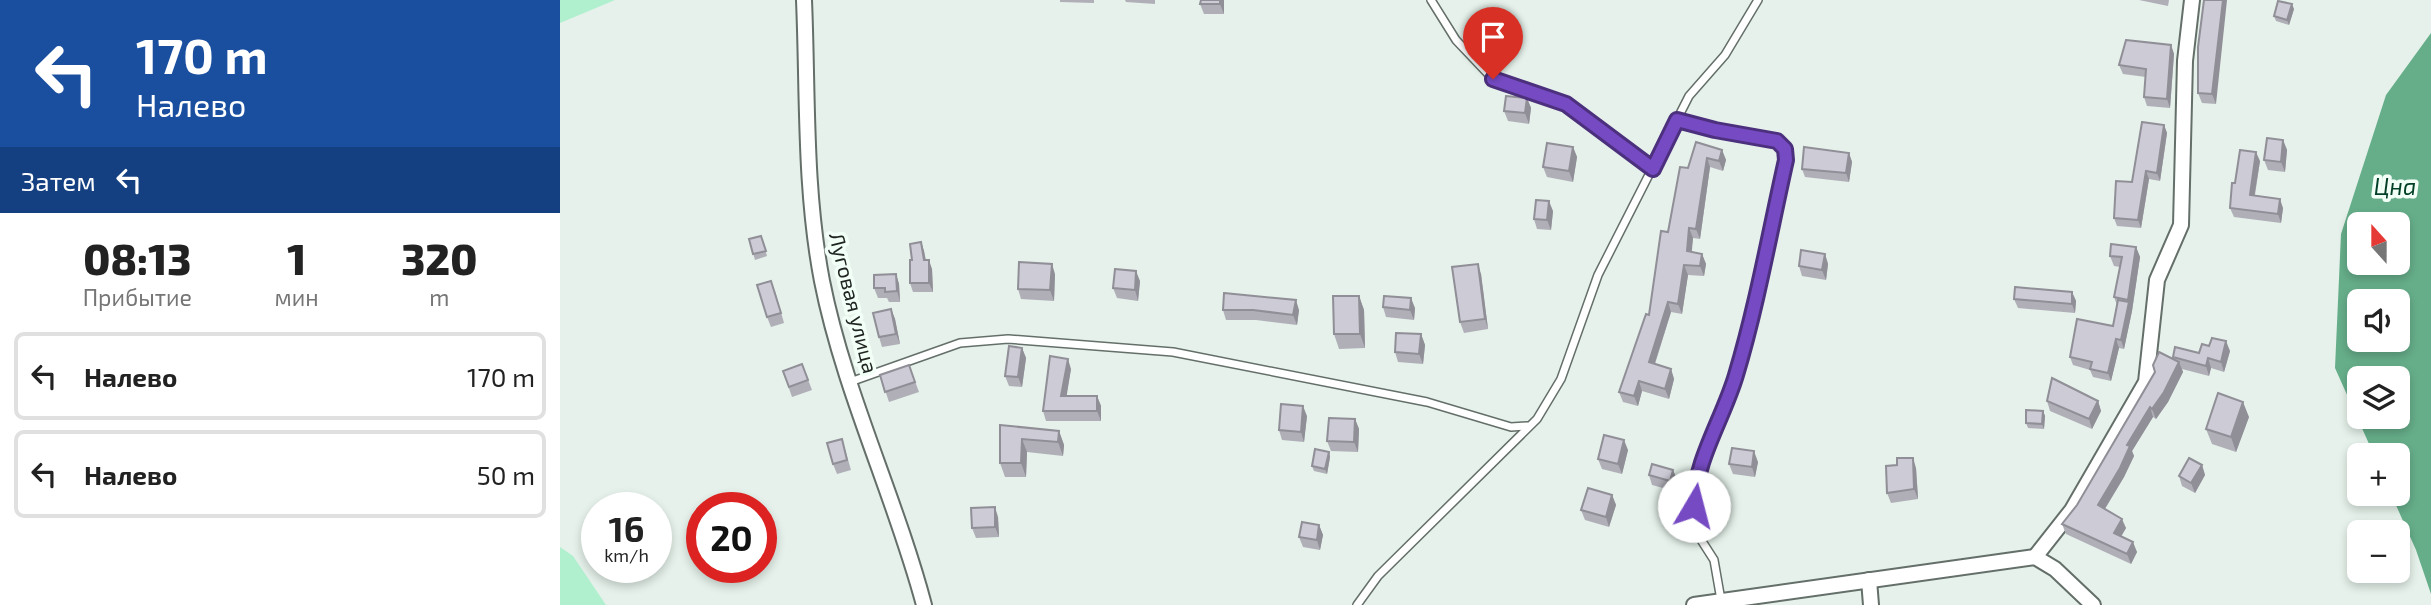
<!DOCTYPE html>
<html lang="ru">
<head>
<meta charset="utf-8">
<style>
	body { margin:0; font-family:"Exo 2",sans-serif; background:#f6f6f6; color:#222; height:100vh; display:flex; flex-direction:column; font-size:26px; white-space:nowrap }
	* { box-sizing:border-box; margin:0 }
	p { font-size:23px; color:#767676 }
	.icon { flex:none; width:38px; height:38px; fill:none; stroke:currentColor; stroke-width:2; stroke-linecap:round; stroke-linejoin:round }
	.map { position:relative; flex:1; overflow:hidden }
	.drawer { display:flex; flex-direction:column; background:#fff; width:560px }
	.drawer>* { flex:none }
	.top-card { background:#1a4fa0; color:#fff; overflow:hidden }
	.needle { width:46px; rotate:339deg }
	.tools { position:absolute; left:1787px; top:212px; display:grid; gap:14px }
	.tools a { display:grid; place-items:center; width:63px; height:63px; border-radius:10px; background:#fff; box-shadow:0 4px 10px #0003; font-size:35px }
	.speed { position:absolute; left:21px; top:492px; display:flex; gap:14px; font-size:35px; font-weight:700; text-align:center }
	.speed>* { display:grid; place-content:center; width:91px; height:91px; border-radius:50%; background:#fff; box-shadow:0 4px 10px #0003; line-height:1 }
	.speed small { font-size:18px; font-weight:400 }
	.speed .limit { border:10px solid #d22; background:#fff; color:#111 }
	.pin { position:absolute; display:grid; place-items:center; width:60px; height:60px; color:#fff; margin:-72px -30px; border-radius:50% 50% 50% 0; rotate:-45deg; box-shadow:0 0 7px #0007 }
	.pin .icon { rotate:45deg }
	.me { position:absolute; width:77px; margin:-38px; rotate:8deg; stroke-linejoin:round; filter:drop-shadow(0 0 5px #0008) }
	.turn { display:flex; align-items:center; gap:24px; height:147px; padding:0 21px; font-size:32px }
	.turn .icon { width:91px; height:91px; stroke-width:2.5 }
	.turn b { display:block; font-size:49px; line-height:60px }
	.then { display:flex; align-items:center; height:66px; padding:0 21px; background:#0003; gap:14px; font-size:26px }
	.eta { display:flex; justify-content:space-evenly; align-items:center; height:119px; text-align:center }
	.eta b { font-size:42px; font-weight:800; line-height:49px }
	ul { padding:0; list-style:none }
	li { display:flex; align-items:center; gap:21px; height:88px; margin:0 14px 10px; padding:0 7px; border:4px solid #e0e0e0; border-radius:10px }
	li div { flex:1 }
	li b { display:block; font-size:26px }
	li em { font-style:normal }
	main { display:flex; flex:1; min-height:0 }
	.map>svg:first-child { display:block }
	.green { fill:#b0f0ce }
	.water { fill:#66ae8a; fill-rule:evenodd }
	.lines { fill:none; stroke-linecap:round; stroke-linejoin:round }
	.lane-casing { stroke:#646f69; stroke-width:10 }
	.street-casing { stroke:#646f69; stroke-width:18 }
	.lane { stroke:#fff; stroke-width:7 }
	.street { stroke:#fff; stroke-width:14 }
	.wall { fill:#b0afb8 }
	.shaded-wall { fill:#908e96 }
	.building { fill:#cdcbd6; stroke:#908e96; stroke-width:2 }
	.route-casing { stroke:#4c307e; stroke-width:18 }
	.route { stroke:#754ac2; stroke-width:12 }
	.labels { text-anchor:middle; stroke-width:7; stroke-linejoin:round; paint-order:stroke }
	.street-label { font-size:21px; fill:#202522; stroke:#f2fff7 }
	.water-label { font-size:23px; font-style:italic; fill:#003f27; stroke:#f2fff7 }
</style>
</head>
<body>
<main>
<section class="drawer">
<div class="top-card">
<div class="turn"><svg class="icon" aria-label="left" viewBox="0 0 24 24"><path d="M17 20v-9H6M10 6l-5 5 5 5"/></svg><div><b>170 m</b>Налево</div></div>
<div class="then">Затем<svg class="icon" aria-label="left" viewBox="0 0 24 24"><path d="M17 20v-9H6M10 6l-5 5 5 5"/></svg></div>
</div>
<div class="eta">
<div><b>08:13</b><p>Прибытие</p></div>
<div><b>1</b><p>мин</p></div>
<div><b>320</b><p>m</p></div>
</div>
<ul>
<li><svg class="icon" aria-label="left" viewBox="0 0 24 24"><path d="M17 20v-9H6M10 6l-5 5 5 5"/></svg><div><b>Налево</b></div><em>170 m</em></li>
<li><svg class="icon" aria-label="left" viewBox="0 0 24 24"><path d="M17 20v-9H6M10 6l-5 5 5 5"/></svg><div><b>Налево</b></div><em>50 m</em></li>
</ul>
</section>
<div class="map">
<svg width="1871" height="605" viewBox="0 0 1871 605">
	<rect width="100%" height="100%" fill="#e5f1ea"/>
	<g class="green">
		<polygon points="0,0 55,0 0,23"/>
		<polygon points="0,547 13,556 46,605 0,605"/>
	</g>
	<path class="water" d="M1871 33V594L1856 550 1831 494H1838V455H1814L1775 368 1781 234 1826 95ZM1799 224H1838V262H1799ZM1799 301H1838V340H1799ZM1799 378H1838V416H1799Z"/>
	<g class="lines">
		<defs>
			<g id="lane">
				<polyline points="871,0 896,40 933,79 1006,104 1093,169"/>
				<polyline points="1117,120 1155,130 1217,141 1225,149 1226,154 1180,361 1166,408 1135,486 1138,535 1154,560 1161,600"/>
				<polyline points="290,382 400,343 448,339 613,352 867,402 951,427 967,426"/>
				<polyline points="797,605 818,576 977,419 1001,379 1038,275 1129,96 1165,55 1198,0"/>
			</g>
			<g id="street">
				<path d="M244 0C248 94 244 187 262 281 284 392 335 496 364 605"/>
				<polyline points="1475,557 1512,510 1586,382 1597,280 1621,225 1625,61 1632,0"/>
				<polyline points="1309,580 1311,605"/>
				<polyline points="1134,605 1475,557 1495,569 1533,605"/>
			</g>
		</defs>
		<use href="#lane" class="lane-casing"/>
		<use href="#street" class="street-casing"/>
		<use href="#lane" class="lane"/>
		<use href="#street" class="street"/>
	</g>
	<g class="wall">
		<polygon points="500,0 534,0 534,3 500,2"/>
		<polygon points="565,0 595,0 595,4 566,2"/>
		<polygon points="664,0 664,14 644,14 640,4"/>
		<polygon points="1579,0 1609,0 1608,6"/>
		<polygon points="1644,0 1656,104 1642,103 1638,93"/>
		<polygon points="1734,9 1729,25 1716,21 1714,16"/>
		<polygon points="1611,45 1614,54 1610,108 1587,106 1584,97 1586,77 1563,74 1559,65"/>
		<polygon points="967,98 971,108 969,124 948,121 944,111"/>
		<polygon points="1604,125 1607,133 1600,181 1589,179 1581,228 1557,226 1554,218 1572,182"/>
		<polygon points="1723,140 1727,150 1725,172 1708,170 1704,160"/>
		<polygon points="1013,147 1017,157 1013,182 987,177 983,167"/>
		<polygon points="1162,150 1166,160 1163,171 1150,167 1140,239 1133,238 1131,252 1142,254 1146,264 1144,276 1128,275 1122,314 1111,312 1095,364 1111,369 1114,379 1109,399 1082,391 1078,406 1063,402 1059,392 1089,315 1108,232 1128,168"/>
		<polygon points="1289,153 1292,162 1289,182 1245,177 1242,169"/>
		<polygon points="1700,161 1695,195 1723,208 1721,223 1674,217 1670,208 1675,183"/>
		<polygon points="993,211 991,230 977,229 974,219"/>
		<polygon points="201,236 207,256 195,260 189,239"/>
		<polygon points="361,242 364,251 366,260 372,269 373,292 353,292 350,283 352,260"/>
		<polygon points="1576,247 1580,257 1572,311 1564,349 1559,348 1551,381 1533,377 1530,370 1513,365 1510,357 1553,326 1557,305 1554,297 1560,267 1554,266 1550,256"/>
		<polygon points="1265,254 1268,264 1266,280 1242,276 1239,266"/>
		<polygon points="336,274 339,284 340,302 329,302 327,298 318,298 314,288"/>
		<polygon points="495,274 494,301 461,299 458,289"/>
		<polygon points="921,274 928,329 904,333 900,322"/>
		<polygon points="580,281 578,301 557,298 553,288"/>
		<polygon points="215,291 224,323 211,327 207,317"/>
		<polygon points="1512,292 1516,301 1515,313 1458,308 1454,299"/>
		<polygon points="664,293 739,310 737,325 696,320 666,320 663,310"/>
		<polygon points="799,296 804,310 805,348 779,349 774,334"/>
		<polygon points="823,307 855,308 854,320 826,317"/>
		<polygon points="331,309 335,319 340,344 322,347 319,337"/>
		<polygon points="861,334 865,345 863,364 838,362 835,352"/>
		<polygon points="462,348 466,358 462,387 449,386 445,376"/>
		<polygon points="1670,351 1664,372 1651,368 1649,376 1622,369 1623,372 1608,402 1596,419 1593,417 1572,451 1574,456 1564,477 1545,509 1566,528 1561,536 1577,552 1571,564 1506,534 1502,524 1517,505 1613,359 1613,357 1639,353"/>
		<polygon points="242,364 252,390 232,397 223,371"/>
		<polygon points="349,365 359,392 329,402 320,375"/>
		<polygon points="511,369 506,396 537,396 541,406 541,421 486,421 483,411"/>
		<polygon points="1487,401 1538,401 1541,411 1532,429 1490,411"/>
		<polygon points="1483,411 1485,416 1484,429 1468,428 1466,423"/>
		<polygon points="747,416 744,442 722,440 719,430"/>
		<polygon points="1689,417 1676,452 1652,444 1646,429"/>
		<polygon points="795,419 799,429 798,452 771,451 767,441"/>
		<polygon points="440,425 499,431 504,445 503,456 467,452 466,477 445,477 440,463"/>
		<polygon points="285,449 291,470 277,474 273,464"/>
		<polygon points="1068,450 1062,474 1042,469 1038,459"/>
		<polygon points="769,452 770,457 767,474 754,471 752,466"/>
		<polygon points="1198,462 1195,477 1173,474 1169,464"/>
		<polygon points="1337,465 1356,468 1358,499 1331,503 1327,493"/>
		<polygon points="1642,465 1645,475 1635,493 1622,486 1619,476"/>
		<polygon points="1113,470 1117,480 1114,491 1092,485 1089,475"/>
		<polygon points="1052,495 1056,505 1049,527 1025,520 1021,510"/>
		<polygon points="438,517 439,537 416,538 412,528"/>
		<polygon points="759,525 763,535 760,550 743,547 739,537"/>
	</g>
	<g class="shaded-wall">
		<polygon points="660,0 664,0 664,14 660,4"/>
		<polygon points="1663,0 1667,0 1656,104 1652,94"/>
		<polygon points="1732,4 1734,9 1729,25 1727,20"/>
		<polygon points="1611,45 1614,54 1610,108 1607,99"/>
		<polygon points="967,98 971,108 969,124 965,113"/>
		<polygon points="1604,125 1607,133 1600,181 1597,173"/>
		<polygon points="1723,140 1727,150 1725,172 1721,162"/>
		<polygon points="1013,147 1017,157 1013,182 1009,171"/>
		<polygon points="1162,150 1166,160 1163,171 1159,161"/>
		<polygon points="1696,152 1700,161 1693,204 1690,195"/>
		<polygon points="1289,153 1292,162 1289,182 1286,173"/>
		<polygon points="1147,158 1150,167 1140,239 1136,229"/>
		<polygon points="1586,171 1589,179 1581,228 1578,220"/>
		<polygon points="1720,199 1723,208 1721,223 1718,214"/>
		<polygon points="989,201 993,211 991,230 987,220"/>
		<polygon points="1129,228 1133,238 1131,261 1127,251"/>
		<polygon points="361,242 364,251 367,269 364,260"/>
		<polygon points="1576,247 1580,257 1572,311 1564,349 1561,340 1569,302 1568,300"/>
		<polygon points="1142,254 1146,264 1144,276 1140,266"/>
		<polygon points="1265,254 1268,264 1266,280 1262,270"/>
		<polygon points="369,260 372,269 373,292 369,283"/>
		<polygon points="492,264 495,274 494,301 490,290"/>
		<polygon points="918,264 921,274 928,329 925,319"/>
		<polygon points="1124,265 1128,275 1122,314 1118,304"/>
		<polygon points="576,271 580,281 578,301 575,290"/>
		<polygon points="336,274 339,284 340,302 337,291"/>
		<polygon points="1512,292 1516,301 1515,313 1512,304"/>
		<polygon points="799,296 804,310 805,348 800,334"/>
		<polygon points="851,298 855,308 854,320 850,310"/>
		<polygon points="736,300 739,310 737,325 733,315"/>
		<polygon points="1108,302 1111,312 1092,372 1089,362"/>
		<polygon points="331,309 335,319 340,344 336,334"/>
		<polygon points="861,334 865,345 863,364 859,354"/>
		<polygon points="1556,339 1559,348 1551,381 1548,373"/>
		<polygon points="1666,341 1670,351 1664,372 1661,362"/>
		<polygon points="462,348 466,358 462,387 458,377"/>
		<polygon points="1648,358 1651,368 1649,376 1646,366"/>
		<polygon points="508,359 511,369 505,406 501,396"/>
		<polygon points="1619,362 1623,372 1608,402 1596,419 1592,409"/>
		<polygon points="1111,369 1114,379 1109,399 1105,389"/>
		<polygon points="1079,381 1082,391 1078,406 1074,396"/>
		<polygon points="537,396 541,406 541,421 537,411"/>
		<polygon points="1538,401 1541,411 1532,429 1529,419"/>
		<polygon points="1683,402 1689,417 1676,452 1671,437"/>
		<polygon points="743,406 747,416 744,442 741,432"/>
		<polygon points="1590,407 1593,417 1572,451 1574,456 1564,477 1541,515 1538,505 1567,445"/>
		<polygon points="1483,411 1485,416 1484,429 1482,424"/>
		<polygon points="795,419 799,429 798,452 794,442"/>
		<polygon points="499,431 504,445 503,456 498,442"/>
		<polygon points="462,439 467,452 466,477 461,463"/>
		<polygon points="1064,440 1068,450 1062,474 1058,464"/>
		<polygon points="1194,451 1198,462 1195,477 1192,467"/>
		<polygon points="769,452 770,457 767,474 765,469"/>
		<polygon points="1353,458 1356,468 1358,499 1354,489"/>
		<polygon points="1642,465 1645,475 1635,493 1631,483"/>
		<polygon points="1113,470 1117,480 1114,491 1110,481"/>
		<polygon points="1052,495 1056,505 1049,527 1046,517"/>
		<polygon points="435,507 438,517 439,537 435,527"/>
		<polygon points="1562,519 1566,528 1558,542 1554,533"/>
		<polygon points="759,525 763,535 760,550 757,540"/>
		<polygon points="1573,542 1577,552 1571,564 1567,554"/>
	</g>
	<g class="building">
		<polygon points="641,0 660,0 660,4 640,4"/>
		<polygon points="1644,0 1663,0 1652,94 1638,93 1638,47"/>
		<polygon points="1718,1 1732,4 1727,20 1714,16"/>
		<polygon points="1566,40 1611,45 1607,99 1584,97 1586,69 1559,65"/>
		<polygon points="946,96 967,98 965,113 944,111"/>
		<polygon points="1582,122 1604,125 1597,173 1586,171 1578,220 1554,218 1556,181 1572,182"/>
		<polygon points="1707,138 1723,140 1721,162 1704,160"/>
		<polygon points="1136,142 1162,150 1159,161 1147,158 1136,229 1129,228 1127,251 1142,254 1140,266 1124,265 1118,304 1108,302 1089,362 1111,369 1105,389 1079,381 1074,396 1059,392 1086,314 1089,315 1101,231 1108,232 1120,167 1128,168"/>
		<polygon points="987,143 1013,147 1009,171 983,167"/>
		<polygon points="1244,147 1289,153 1286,173 1242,169"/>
		<polygon points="1680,150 1696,152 1690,195 1720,199 1718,214 1670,208 1672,183 1675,183"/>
		<polygon points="976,200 989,201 987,220 974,219"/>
		<polygon points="201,236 206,251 193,254 189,239"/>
		<polygon points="361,242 364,260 369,260 369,283 350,283 350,260 352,260 350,244"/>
		<polygon points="1551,244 1576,247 1568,300 1554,297 1562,257 1550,256"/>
		<polygon points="1241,250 1265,254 1262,270 1239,266"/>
		<polygon points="459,262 492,264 490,290 458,289"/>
		<polygon points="918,264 925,319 900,322 892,267"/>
		<polygon points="555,269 576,271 575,290 553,288"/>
		<polygon points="336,274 337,291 325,292 325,288 314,288 314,275"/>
		<polygon points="211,281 221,313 207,317 197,285"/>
		<polygon points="1455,287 1512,292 1512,304 1454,299"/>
		<polygon points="664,293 736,300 733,315 693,310 663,310"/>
		<polygon points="773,296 799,296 800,334 774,334"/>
		<polygon points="824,296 851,298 850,310 823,307"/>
		<polygon points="1558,300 1569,302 1561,340 1556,339 1548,373 1530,369 1532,362 1510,357 1517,319 1553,326"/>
		<polygon points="331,309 336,334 319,337 313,313"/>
		<polygon points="836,333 861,334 859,354 835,352"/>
		<polygon points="1652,338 1666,341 1661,362 1648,358 1646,366 1613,357 1615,347 1639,353 1642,344 1649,346"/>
		<polygon points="449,346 462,348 458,377 445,376"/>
		<polygon points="1599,352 1619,362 1604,392 1592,409 1590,407 1567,445 1570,446 1560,468 1538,505 1562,519 1554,533 1573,542 1567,554 1502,524 1517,505 1595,372 1593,365"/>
		<polygon points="490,356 508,359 501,396 537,396 537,411 483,411"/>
		<polygon points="242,364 248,380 229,387 223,371"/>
		<polygon points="349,365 355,382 325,392 320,375"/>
		<polygon points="1492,378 1538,401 1529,419 1487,401"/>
		<polygon points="1658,393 1683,402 1671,437 1646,429"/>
		<polygon points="721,404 743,406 741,432 719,430"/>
		<polygon points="1466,410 1483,411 1482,424 1466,423"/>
		<polygon points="769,418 795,419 794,442 767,441"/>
		<polygon points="440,425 499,431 498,442 462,439 461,463 440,463"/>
		<polygon points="1044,435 1064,440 1058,464 1038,459"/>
		<polygon points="282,439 287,460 273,464 267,443"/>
		<polygon points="1172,448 1194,451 1192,467 1169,464"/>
		<polygon points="755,449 769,452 765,469 752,466"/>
		<polygon points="1337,458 1353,458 1354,489 1327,493 1326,466 1337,465"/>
		<polygon points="1629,458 1642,465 1631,483 1619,476"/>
		<polygon points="1092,464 1113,470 1110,481 1089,475"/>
		<polygon points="1028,488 1052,495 1046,517 1021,510"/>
		<polygon points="435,507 435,527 412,528 411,508"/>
		<polygon points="742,522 759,525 757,540 739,537"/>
	</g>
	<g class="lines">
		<defs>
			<path id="route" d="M933 79 1006 104 1093 169 1117 120 1155 130 1217 141 1225 149 1226 160C1210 231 1197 305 1176 375 1163 419 1135 460 1134 506"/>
		</defs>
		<use href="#route" class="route-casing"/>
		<use href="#route" class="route"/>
	</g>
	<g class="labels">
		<g class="street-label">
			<text transform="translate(293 303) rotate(76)" y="7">Луговая улица</text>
		</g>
		<g class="water-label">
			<text x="1835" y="195">Цна</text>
		</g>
	</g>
</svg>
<div class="tools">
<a><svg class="needle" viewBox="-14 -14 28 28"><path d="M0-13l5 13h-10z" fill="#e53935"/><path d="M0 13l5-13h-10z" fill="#767676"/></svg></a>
<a><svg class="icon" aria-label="sound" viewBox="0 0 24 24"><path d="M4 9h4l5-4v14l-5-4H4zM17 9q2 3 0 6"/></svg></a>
<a><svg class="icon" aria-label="layers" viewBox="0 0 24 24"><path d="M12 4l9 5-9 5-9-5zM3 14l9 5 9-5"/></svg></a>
<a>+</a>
<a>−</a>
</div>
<div class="speed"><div>16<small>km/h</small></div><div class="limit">20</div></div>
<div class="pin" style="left:933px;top:79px;background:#d93025"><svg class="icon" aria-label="arrive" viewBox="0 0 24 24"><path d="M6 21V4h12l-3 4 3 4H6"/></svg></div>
<svg class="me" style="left:1134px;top:506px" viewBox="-20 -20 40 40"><circle r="19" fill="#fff"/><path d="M0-13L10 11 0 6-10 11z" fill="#754ac2"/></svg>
</div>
</main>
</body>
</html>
